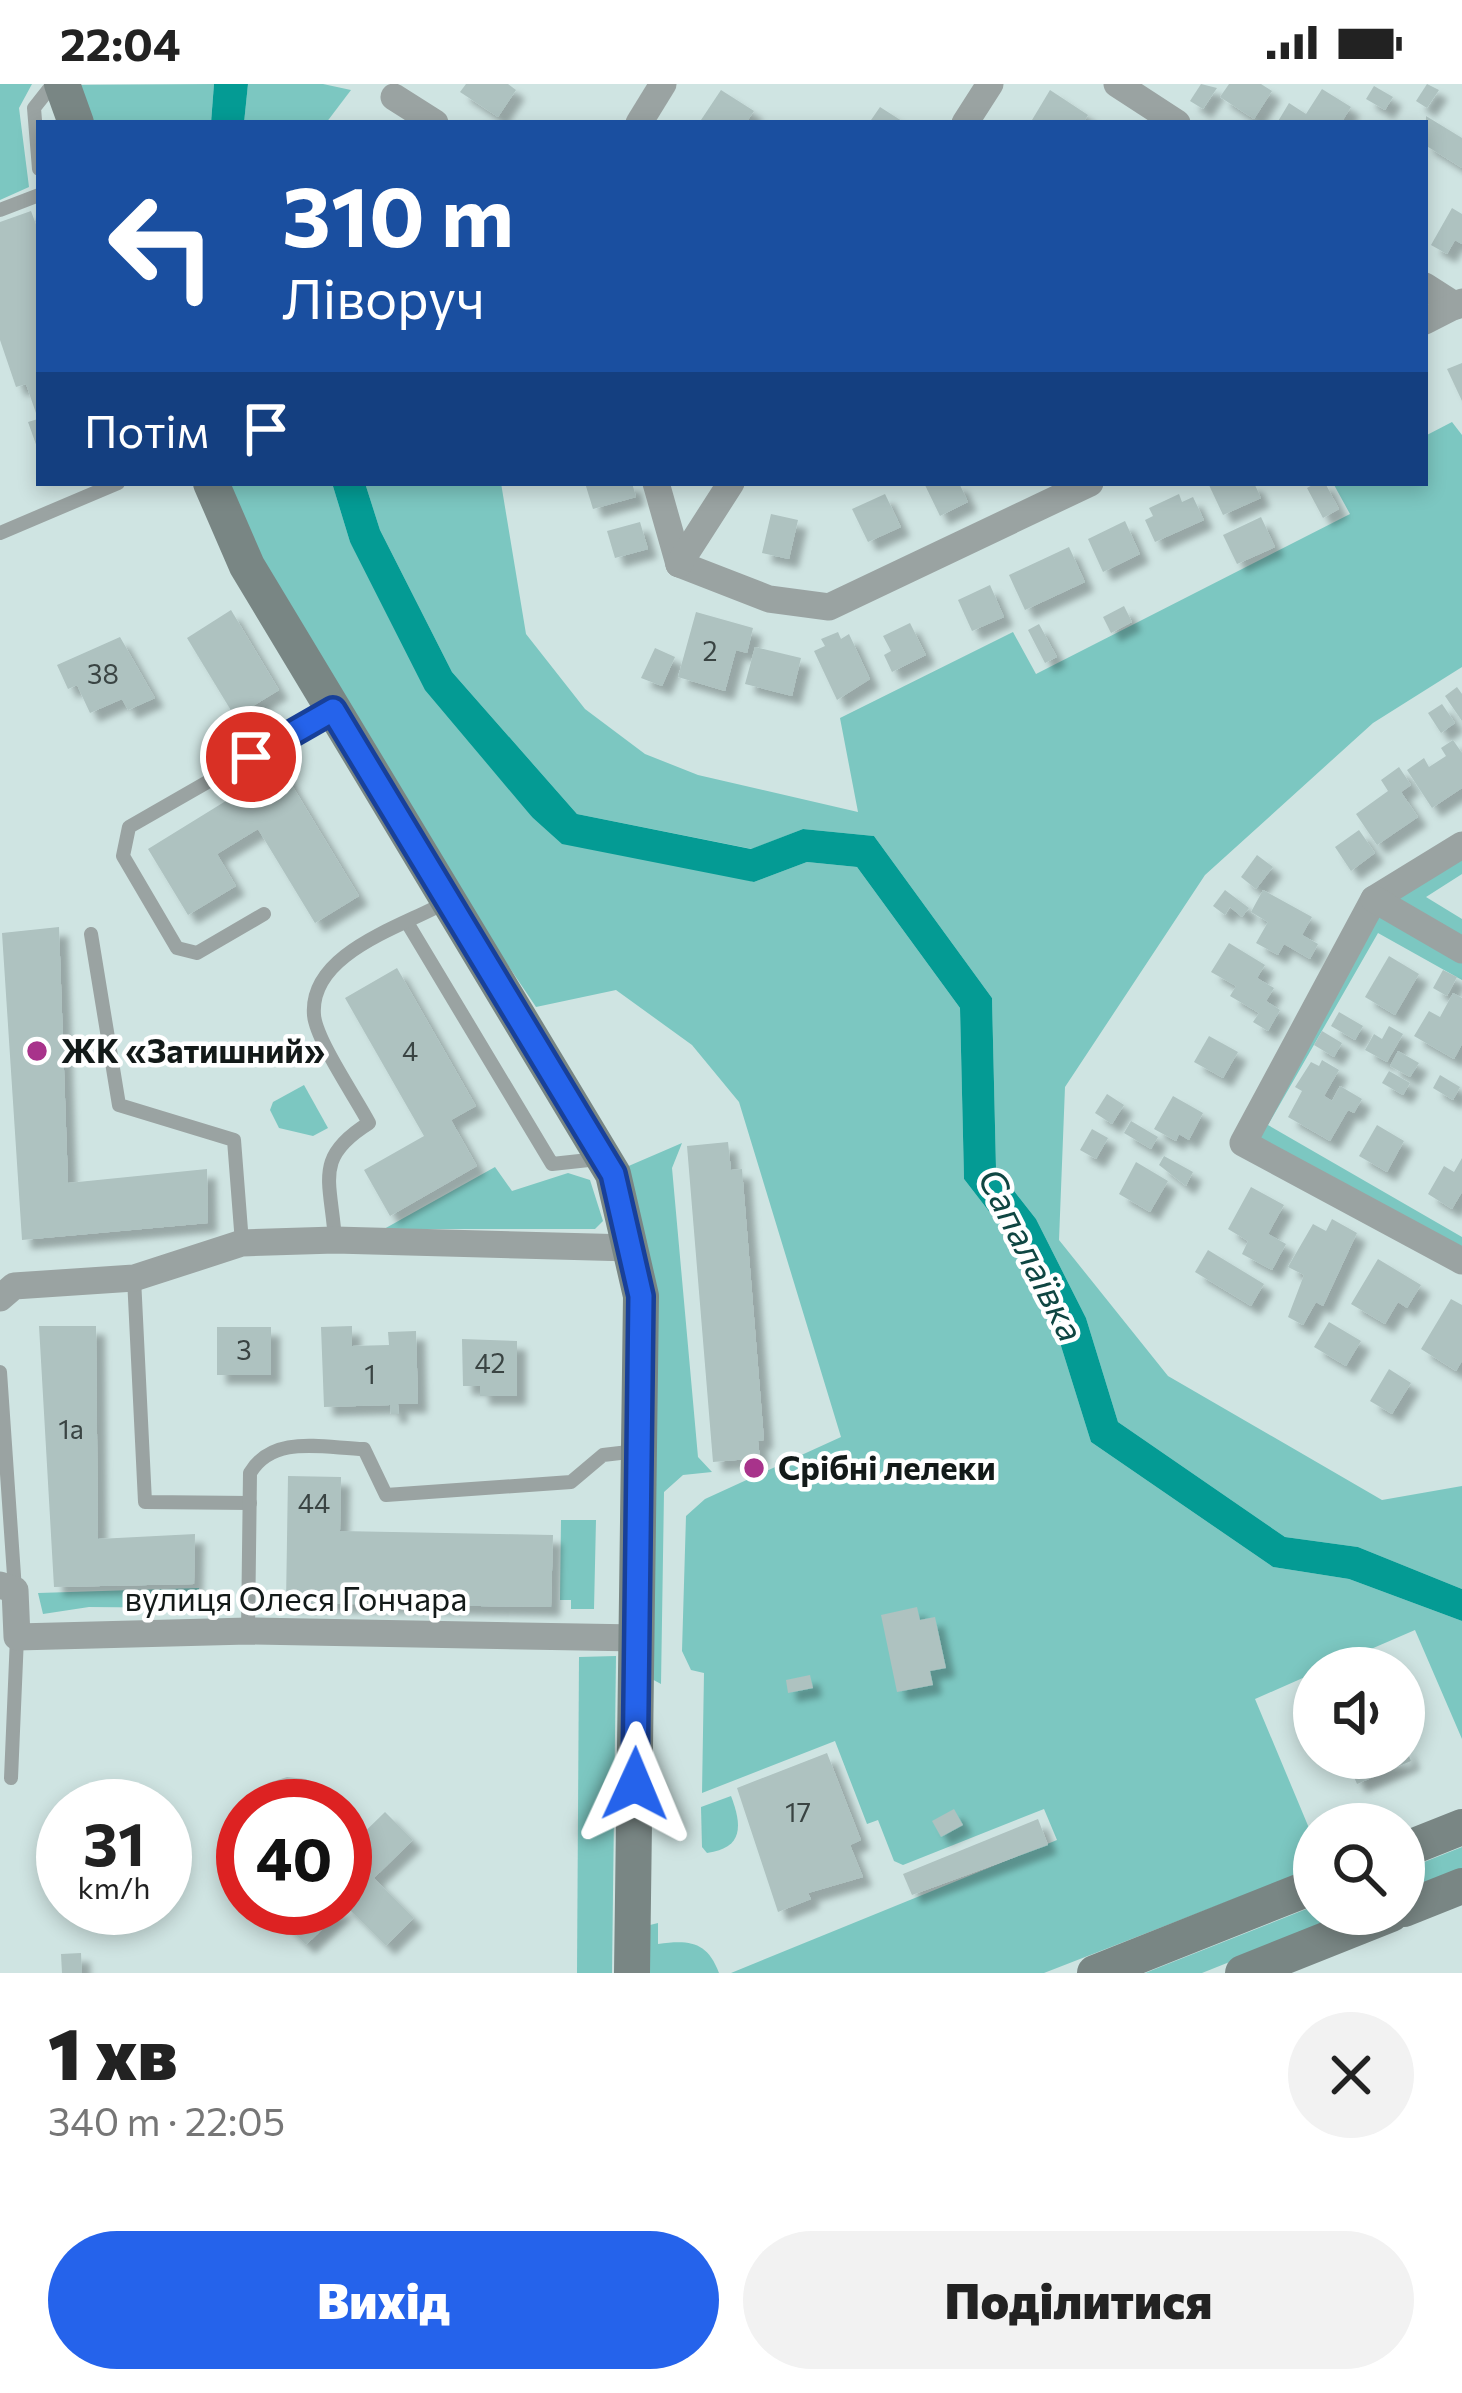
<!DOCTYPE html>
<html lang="uk">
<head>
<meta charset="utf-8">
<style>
	body { margin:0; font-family:Commissioner,sans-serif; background:#f2f2f2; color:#222; height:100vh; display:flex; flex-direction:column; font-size:45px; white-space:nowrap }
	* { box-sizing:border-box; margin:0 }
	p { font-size:39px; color:#767676 }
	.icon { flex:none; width:66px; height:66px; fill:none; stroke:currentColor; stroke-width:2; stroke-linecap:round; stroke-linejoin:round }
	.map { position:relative; height:1889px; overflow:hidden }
	.drawer { display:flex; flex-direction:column; background:#fff; flex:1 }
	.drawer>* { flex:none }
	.guide { position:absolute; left:36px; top:36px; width:1392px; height:366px; border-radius:0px; box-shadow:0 6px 18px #0003; background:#1a4fa0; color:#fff; overflow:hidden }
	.controls { position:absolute; left:1293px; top:1563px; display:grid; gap:24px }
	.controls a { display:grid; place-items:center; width:132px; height:132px; border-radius:50%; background:#fff; box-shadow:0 6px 18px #0003; font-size:60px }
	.speed { position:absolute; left:36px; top:1695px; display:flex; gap:24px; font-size:60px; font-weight:700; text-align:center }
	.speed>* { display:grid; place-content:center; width:156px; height:156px; border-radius:50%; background:#fff; box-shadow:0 6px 18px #0003; line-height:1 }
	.speed small { font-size:30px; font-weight:400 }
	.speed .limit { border:18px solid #d22; background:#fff; color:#111 }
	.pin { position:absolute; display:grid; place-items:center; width:102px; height:102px; color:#fff; margin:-51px; border:6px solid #fff; border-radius:50%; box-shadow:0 3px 12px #0007 }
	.me { position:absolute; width:132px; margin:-66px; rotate:1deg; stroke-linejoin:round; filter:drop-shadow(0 0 9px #0008) }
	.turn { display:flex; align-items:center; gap:42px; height:252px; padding:0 48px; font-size:54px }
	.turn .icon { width:156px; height:156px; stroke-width:2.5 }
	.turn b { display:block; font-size:84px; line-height:102px }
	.then { display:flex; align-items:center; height:114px; padding:0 48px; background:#0003; gap:24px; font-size:45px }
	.round { display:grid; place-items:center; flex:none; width:126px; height:126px; border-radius:63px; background:#f2f2f2 }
	.summary { display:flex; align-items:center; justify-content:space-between; height:204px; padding:0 48px }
	h1 { font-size:72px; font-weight:800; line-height:90px }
	.primary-button { display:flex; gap:24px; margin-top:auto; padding:24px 48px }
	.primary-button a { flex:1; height:138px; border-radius:72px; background:#2563eb; color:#fff; font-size:48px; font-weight:800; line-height:138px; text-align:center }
	.primary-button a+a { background:#f2f2f2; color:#222 }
	.status { display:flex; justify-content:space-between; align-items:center; height:84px; padding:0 60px; background:#fff; direction:ltr }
	.status svg { height:33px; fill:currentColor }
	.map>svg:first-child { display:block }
	.green { fill:#7cc7c1 }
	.water { fill:#049b94 }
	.building { fill:#aec2c0; filter:url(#shadow) }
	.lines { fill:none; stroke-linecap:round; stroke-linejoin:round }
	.lane { stroke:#9aa3a2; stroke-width:14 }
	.street { stroke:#9aa3a2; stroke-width:27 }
	.secondary { stroke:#798684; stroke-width:36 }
	.route-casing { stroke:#184099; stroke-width:30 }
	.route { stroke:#2563eb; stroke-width:21 }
	.poi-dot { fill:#a8338b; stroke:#fff; stroke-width:4.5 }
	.labels { text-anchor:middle; stroke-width:9; stroke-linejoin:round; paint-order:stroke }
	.number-label { font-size:27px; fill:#3a4443 }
	.poi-label { font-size:33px; font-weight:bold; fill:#131a19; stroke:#fff; text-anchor:start }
	.street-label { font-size:33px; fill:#131a19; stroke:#fff }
	.water-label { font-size:36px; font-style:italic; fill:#0f4642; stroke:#fff }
</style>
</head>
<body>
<div class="status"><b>22:04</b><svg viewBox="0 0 49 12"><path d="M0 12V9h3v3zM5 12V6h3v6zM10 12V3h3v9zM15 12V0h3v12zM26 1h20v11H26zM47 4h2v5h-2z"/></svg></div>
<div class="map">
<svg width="1462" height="1889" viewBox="0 0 1462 1889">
	<defs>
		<filter id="shadow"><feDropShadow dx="9" dy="9" stdDeviation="3" flood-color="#0004"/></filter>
	</defs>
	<rect width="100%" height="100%" fill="#cfe4e2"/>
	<g class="green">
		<polygon points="0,0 32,0 19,24 29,103 0,116"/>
		<polygon points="214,0 211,39 93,39 80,1"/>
		<polygon points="248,0 323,0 351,6 326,39 244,39"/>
		<polygon points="1452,338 1462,351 1462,583 1373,639 1205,791 1065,1003 1059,1156 1168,1292 1382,1416 1462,1402 1462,1505 1358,1463 1285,1453 1118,1338 1086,1234 1036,1135 996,1084 992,914 874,752 803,745 752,765 577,730 452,588 380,446 365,399 501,399 526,550 585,625 645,670 698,691 858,728 840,634 1013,548 1036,590 1350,430 1333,399 1425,399 1425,352"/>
		<polygon points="230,399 332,399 350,458 532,733 754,798 807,778 857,783 960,924 964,1095 1008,1152 1056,1246 1091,1358 1273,1483 1349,1495 1462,1537 1462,1655 1415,1546 1327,1584 1314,1584 1314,1589 1255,1615 1314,1756 1314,1784 1044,1889 731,1889 1057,1756 1044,1725 903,1781 894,1777 878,1736 867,1740 835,1657 702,1709 704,1589 691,1586 682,1567 686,1432 705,1415 841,1353 739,1018 692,961 616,906 536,923 463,814 260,473"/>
		<polygon points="1462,772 1462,790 1426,813 1462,835 1462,856 1392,816"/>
		<polygon points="1378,828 1462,876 1462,896 1378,849 1268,1041 1462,1153 1462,1166 1257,1055"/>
		<polygon points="304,1001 328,1044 313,1052 279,1044 270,1026 273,1018"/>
		<polygon points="682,1059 672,1084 698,1373 712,1388 683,1391 664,1408 661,1600 650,1594 624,1084"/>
		<polygon points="495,1083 512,1107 568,1089 590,1096 603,1137 595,1145 384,1145"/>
		<polygon points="561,1436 596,1436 594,1525 571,1525 571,1516 560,1516"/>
		<polygon points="199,1504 199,1524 89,1523 43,1530 38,1509"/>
		<polygon points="616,1572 612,1889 577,1889 579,1573"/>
		<path d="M731 1712C742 1741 744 1764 707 1769L702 1763 701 1723Z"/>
		<polygon points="1462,1763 1462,1785 1404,1809 1404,1786"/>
		<polygon points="1314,1822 1314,1830 1350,1830 1202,1889 1145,1889"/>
		<path d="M658 1839V1860C689 1856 707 1857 719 1889H650V1841Z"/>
	</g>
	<g class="water">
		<polygon points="214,0 248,0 244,39 211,39"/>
		<polygon points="332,399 365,399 380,446 452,588 577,730 751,765 803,745 874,752 992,914 996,1084 1036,1135 1086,1234 1118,1338 1285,1453 1358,1463 1462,1505 1462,1537 1349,1495 1273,1483 1091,1358 1056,1246 1008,1152 964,1095 960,924 857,783 807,778 754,798 562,760 532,733 425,606 350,458"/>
	</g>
	<g class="building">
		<polygon points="466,0 508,0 516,6 498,33 460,8"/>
		<polygon points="1201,0 1217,4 1203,25 1190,17"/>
		<polygon points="1229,0 1261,0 1272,7 1254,35 1220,13"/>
		<polygon points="1427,0 1439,6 1427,24 1416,17"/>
		<polygon points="1374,2 1393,13 1385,26 1366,15"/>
		<polygon points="1322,5 1351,23 1341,39 1277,39 1289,19 1306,30"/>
		<polygon points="721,6 754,27 746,39 701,36"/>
		<polygon points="1050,6 1088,31 1083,39 1032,36"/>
		<polygon points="880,23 905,39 869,39"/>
		<polygon points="1426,32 1462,54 1462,84 1425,61"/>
		<polygon points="1452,124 1462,130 1462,160 1455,156 1447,170 1431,161"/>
		<polygon points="31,127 39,149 38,366 28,338 38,335 26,300 16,303 0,256 0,138"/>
		<polygon points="1462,279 1462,317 1447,285"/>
		<polygon points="585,399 632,399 636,413 593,425"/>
		<polygon points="924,399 959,399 968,418 940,432"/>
		<polygon points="1208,399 1254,399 1261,414 1223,431"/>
		<polygon points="1316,399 1325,399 1339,425 1323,434 1307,404"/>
		<polygon points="885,410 901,443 868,458 852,425"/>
		<polygon points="1179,410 1182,418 1193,413 1204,436 1155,458 1145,436 1153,432 1149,424"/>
		<polygon points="771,430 798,436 789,475 762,469"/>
		<polygon points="1261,433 1275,463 1237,480 1223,451"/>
		<polygon points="1125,437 1140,470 1103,488 1088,455"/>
		<polygon points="640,438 648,465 615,474 607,447"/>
		<polygon points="1069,463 1085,498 1025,526 1009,491"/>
		<polygon points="990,501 1004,533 972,547 958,516"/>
		<polygon points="1124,522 1132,538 1111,549 1103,533"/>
		<polygon points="231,526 279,606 235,633 187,554"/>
		<polygon points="696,528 753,544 747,569 736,566 725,607 678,593"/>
		<polygon points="910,539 926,571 892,588 884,571 891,567 883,552"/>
		<polygon points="1039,540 1057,573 1045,579 1028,546"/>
		<polygon points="838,548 841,555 849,550 870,595 837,616 814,567 825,562 821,555"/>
		<polygon points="120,553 155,614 128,626 122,615 90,629 77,601 68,605 57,581"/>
		<polygon points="755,563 801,574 792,612 745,600"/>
		<polygon points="655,564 675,573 662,602 641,594"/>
		<polygon points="1457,603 1462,610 1462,637 1445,612"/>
		<polygon points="1442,620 1455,639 1441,649 1428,629"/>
		<polygon points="1453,656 1462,669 1462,704 1432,724 1407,686 1424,674 1429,683 1446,672 1441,664"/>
		<polygon points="281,683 359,812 315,839 258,745 217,770 236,802 188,831 148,765"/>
		<polygon points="1399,683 1411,701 1401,708 1418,733 1377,761 1356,730 1388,707 1381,696"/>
		<polygon points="1359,746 1375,769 1351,787 1335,763"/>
		<polygon points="1257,771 1273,783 1256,805 1241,793"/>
		<polygon points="1225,806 1249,824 1242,833 1230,823 1225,831 1213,822"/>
		<polygon points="1263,806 1312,833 1302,851 1318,860 1310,875 1284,860 1278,871 1256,859 1268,838 1251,828"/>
		<polygon points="59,843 68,1099 207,1085 208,1139 22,1156 2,849"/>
		<polygon points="1229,859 1265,881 1257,894 1274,904 1266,917 1280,926 1268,947 1253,938 1259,929 1230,912 1236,902 1211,888"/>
		<polygon points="1389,872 1419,890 1395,931 1365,913"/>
		<polygon points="397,884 476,1022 451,1036 477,1082 390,1132 364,1086 424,1052 345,914"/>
		<polygon points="1443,886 1457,893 1447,912 1433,904"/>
		<polygon points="1453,909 1462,914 1462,960 1454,975 1414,952 1429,927 1440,933"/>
		<polygon points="1339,928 1363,942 1355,956 1331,942"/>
		<polygon points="1389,942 1403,950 1387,978 1365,966 1374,950 1382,955"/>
		<polygon points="1322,947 1342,959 1334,973 1314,961"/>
		<polygon points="1209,952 1238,968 1223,994 1194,978"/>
		<polygon points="1398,967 1419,979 1410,993 1390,982"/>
		<polygon points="1322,976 1339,986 1324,1012 1332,1017 1340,1002 1362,1015 1354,1029 1348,1026 1330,1057 1288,1033 1302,1007 1295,1003 1311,978 1319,982"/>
		<polygon points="1389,987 1410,999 1403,1011 1382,999"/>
		<polygon points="1440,991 1460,1003 1453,1016 1433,1004"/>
		<polygon points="1107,1010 1124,1021 1112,1040 1095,1029"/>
		<polygon points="1173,1012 1203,1029 1189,1056 1179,1050 1176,1057 1154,1045"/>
		<polygon points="1131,1037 1158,1053 1151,1065 1124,1049"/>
		<polygon points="1377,1041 1404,1057 1387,1088 1359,1072"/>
		<polygon points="1092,1045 1108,1054 1096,1075 1080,1066"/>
		<polygon points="728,1058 731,1086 742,1085 764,1356 758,1357 760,1374 713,1378 687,1062"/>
		<polygon points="1164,1072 1193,1088 1186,1102 1159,1081"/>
		<polygon points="1462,1074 1462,1108 1452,1125 1428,1110 1444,1082 1454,1088"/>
		<polygon points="1136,1078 1168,1097 1150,1128 1119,1110"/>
		<polygon points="1251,1103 1284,1121 1268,1150 1286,1160 1272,1186 1242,1170 1248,1157 1228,1145"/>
		<polygon points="1332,1135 1357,1149 1323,1222 1316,1218 1303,1241 1288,1233 1304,1191 1288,1183 1313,1140 1326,1147"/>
		<polygon points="1208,1166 1264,1200 1251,1222 1195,1188"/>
		<polygon points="1378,1175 1421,1201 1407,1224 1398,1218 1385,1240 1351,1220"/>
		<polygon points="1451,1215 1462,1221 1462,1277 1456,1287 1421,1265"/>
		<polygon points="1329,1238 1361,1257 1346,1282 1314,1263"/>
		<polygon points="39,1242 96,1242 98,1455 195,1450 194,1500 54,1503"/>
		<polygon points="352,1242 352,1262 389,1261 388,1248 416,1247 418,1320 398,1320 399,1330 391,1330 390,1321 324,1323 321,1243"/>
		<rect x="217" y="1243" width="54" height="48"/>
		<polygon points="462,1255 517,1257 517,1312 480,1312 480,1302 463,1302"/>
		<polygon points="1389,1285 1411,1299 1392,1330 1370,1317"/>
		<polygon points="288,1392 341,1393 340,1447 553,1451 551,1523 286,1519"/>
		<polygon points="917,1523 920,1536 935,1533 946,1584 930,1587 933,1601 897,1608 881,1531"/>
		<polygon points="810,1591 813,1604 788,1609 786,1596"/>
		<polygon points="1404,1660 1411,1677 1357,1700 1346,1674 1404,1674"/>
		<polygon points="827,1669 861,1756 850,1761 863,1793 808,1809 811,1815 778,1828 737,1704"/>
		<polygon points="287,1693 306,1695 323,1705 333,1722 251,1722 268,1699"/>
		<polygon points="954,1725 963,1741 941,1753 932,1737"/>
		<polygon points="385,1728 413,1756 374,1794 414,1834 386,1862 345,1821 345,1767"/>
		<polygon points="1038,1735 1048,1761 912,1811 903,1790"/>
		<polygon points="287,1824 344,1824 306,1861 278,1833"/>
		<polygon points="81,1869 82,1889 62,1889 61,1870"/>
	</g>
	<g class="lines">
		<g class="lane">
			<polyline points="39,85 34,24 53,0"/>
			<polyline points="0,126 39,111"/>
			<polyline points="0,449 118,399"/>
			<polyline points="264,830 197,869 177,864 123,772 129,743 333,626"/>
			<polyline points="408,840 552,1080 598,1075"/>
			<polyline points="91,850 119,1021 234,1056 242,1159"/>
			<path d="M335 1156C331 1096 313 1074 369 1039 356 1014 316 956 314 931 309 868 405 842 448 817"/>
			<polyline points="134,1194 145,1418 250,1419"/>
			<polyline points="0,1288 15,1506"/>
			<path d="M248 1547 250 1389C273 1350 323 1364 364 1365L386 1411 571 1398 603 1371 637 1367"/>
			<polyline points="11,1694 17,1553"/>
		</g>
		<g class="street">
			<polyline points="1117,0 1177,39"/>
			<polyline points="394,13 435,39"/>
			<polyline points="639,39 663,0"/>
			<polyline points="965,39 990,0"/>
			<polyline points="1425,202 1456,222"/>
			<polyline points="1425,237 1462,218"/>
			<polyline points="656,399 679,480"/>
			<polyline points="679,480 769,515 829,523 1090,399"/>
			<polyline points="679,480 731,399"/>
			<polyline points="1462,761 1374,815 1243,1059 1462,1177"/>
			<polyline points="1374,815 1462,866"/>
			<polyline points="0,1214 14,1202 134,1194 242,1159 335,1156 631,1164"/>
			<polyline points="0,1501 15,1506 17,1553 248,1547 638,1554"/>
		</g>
		<g class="secondary">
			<polyline points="62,0 76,39"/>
			<polyline points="211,399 247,482 613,1090 641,1212 632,1889"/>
			<polyline points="1404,1766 1462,1743"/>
			<polyline points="1404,1825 1462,1802"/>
			<polyline points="1095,1889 1314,1802"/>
			<polyline points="1243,1889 1391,1830"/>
		</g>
	</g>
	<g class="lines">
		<defs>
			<polyline id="route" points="251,673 333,626 613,1090 641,1212 635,1700"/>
		</defs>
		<use href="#route" class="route-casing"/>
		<use href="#route" class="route"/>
	</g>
	<g class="poi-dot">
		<circle cx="37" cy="967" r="12"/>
		<circle cx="754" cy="1384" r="12"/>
	</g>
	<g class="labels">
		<g class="number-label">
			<text x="710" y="577">2</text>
			<text x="103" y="600">38</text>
			<text x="410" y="977">4</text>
			<text x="244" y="1276">3</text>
			<text x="490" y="1289">42</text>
			<text x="370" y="1300">1</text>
			<text x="71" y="1355">1а</text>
			<text x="314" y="1429">44</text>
			<text x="798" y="1738">17</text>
		</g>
		<g class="poi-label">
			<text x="61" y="979">ЖК «Затишний»</text>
			<text x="778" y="1396">Срібні лелеки</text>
		</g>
		<g class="street-label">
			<text x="296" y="1527">вулиця Олеся Гончара</text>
		</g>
		<g class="water-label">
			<text transform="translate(1031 1171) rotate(63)" y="13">Сапалаївка</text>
		</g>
	</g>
</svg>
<div class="controls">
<a><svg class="icon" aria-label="sound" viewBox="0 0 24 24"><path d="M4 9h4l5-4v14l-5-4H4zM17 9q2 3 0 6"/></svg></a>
<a><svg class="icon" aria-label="search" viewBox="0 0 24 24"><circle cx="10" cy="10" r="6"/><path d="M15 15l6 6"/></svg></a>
</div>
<div class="speed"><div>31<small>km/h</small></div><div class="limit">40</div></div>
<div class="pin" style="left:251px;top:673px;background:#d93025"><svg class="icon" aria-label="arrive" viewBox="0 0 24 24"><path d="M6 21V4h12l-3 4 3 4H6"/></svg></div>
<svg class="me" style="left:635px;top:1700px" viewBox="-20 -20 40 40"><path d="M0-17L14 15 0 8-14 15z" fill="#2563eb" stroke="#fff" stroke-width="4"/></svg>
<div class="guide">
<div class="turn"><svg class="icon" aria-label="left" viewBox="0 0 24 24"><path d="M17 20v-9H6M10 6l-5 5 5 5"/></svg><div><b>310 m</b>Ліворуч</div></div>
<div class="then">Потім<svg class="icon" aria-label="arrive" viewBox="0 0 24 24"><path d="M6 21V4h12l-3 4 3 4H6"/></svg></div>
</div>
</div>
<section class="drawer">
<div class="summary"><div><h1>1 хв</h1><p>340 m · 22:05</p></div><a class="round"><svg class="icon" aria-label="close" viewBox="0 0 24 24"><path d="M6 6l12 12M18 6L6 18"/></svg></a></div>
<div class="primary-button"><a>Вихід</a><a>Поділитися</a></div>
</section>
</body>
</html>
